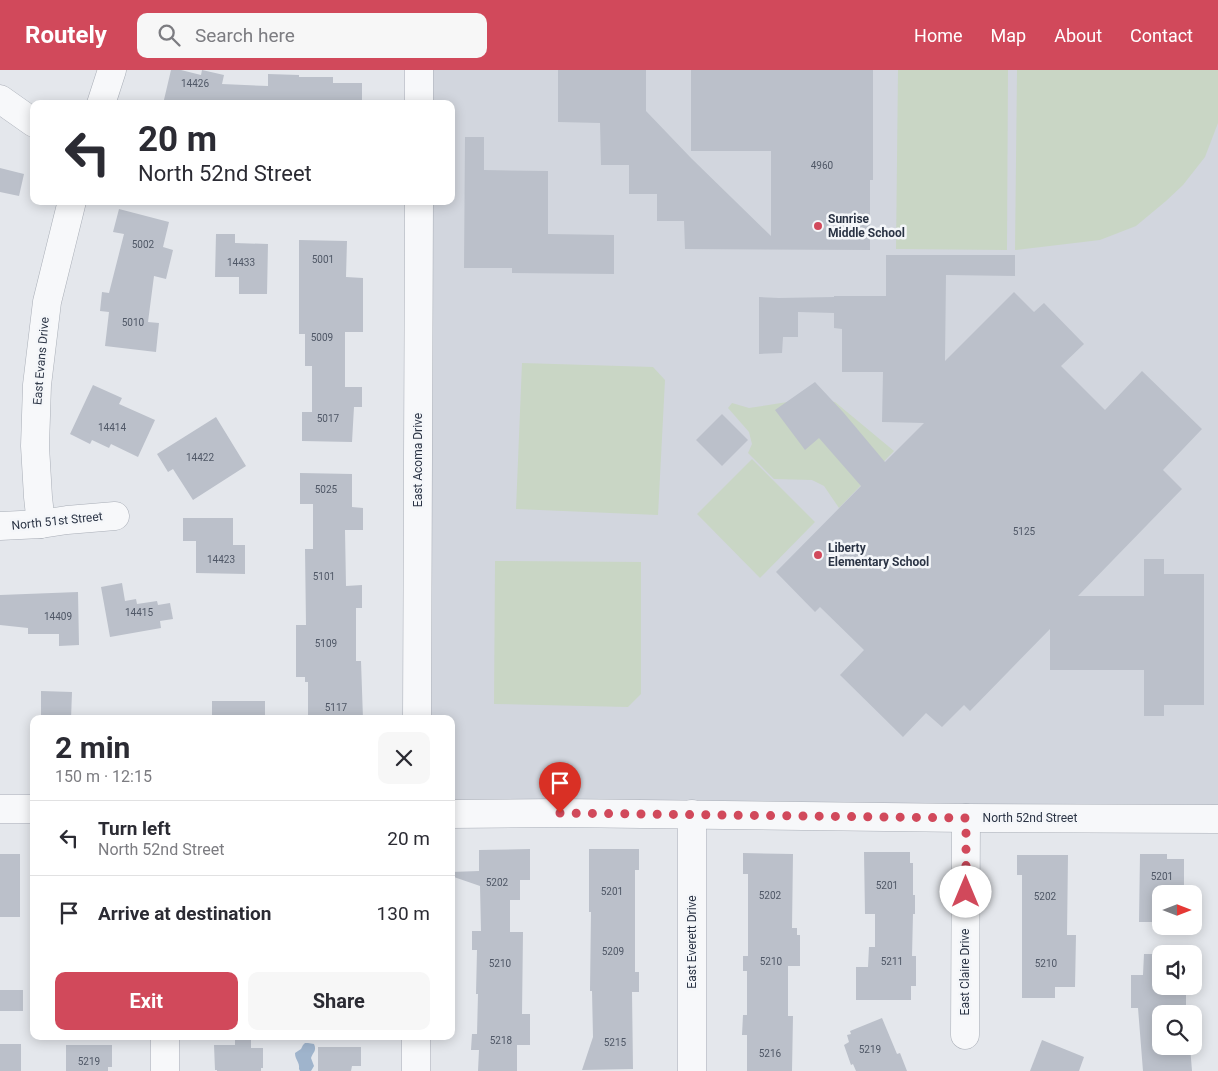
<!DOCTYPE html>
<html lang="en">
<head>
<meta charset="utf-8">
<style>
	body { margin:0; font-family:Roboto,sans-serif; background:#f7f7f7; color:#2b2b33; height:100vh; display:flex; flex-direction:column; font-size:19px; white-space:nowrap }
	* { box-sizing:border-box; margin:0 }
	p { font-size:16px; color:#7c7c81 }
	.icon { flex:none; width:28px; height:28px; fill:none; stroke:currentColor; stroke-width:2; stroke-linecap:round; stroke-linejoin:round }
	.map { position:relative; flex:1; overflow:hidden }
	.panel { position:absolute; left:30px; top:645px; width:425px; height:325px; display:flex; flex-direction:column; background:#fff; border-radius:10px; box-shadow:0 2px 12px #0003 }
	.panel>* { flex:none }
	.guide { position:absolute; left:30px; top:30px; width:425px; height:105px; border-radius:10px; box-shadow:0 2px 12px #0003; background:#fff; color:#2b2b33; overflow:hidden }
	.needle { width:32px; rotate:90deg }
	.tools { position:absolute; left:1152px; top:815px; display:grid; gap:10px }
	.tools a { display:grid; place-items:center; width:50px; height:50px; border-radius:10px; background:#fff; box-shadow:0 2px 12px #0003; font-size:25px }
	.pin { position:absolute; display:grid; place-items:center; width:42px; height:42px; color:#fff; margin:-51px -21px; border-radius:50% 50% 50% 0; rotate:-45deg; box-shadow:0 0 5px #0007 }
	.pin .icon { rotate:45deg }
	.me { position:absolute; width:55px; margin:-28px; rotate:0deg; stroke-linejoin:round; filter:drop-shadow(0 0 4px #0008) }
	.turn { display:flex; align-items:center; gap:18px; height:105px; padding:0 25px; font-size:22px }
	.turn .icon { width:65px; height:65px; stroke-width:2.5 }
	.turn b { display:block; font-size:35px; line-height:42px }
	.round { display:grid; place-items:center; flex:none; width:52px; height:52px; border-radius:10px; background:#f7f7f7 }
	.head { display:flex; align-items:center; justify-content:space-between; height:85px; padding:0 25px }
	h1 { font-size:30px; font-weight:700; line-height:38px }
	.button { display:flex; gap:10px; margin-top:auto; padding:10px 25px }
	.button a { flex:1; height:58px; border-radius:10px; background:#d1495b; color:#fff; font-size:20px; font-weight:700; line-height:58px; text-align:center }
	.button a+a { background:#f7f7f7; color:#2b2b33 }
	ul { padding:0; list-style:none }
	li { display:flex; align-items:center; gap:15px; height:75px; padding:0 25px; border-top:1px solid #e1e1e2 }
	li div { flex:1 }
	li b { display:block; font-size:19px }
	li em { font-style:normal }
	header { display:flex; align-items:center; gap:30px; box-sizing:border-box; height:70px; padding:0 25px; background:#d1495b; color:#fff }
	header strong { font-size:24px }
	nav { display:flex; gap:28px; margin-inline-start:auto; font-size:18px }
	.search { width:350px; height:45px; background:#f7f7f7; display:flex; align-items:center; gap:12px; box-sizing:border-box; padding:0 18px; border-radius:10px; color:#7c7c81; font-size:19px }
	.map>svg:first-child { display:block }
	.built { fill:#d2d6de }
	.green { fill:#c9d6c5 }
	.water { fill:#9fb4cc }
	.building { fill:#bbc0ca }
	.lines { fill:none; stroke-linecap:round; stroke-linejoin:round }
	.minor-casing { stroke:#a9aeb7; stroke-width:29 }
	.minor { stroke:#f7f8fa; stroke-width:28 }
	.route { stroke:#d1495b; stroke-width:9; stroke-dasharray:0 16.2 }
	.poi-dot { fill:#d1495b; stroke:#f4f6f9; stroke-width:2 }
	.labels { text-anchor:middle; stroke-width:5; stroke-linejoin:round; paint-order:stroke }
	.number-label { font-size:10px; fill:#4f5766 }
	.poi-label { font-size:12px; font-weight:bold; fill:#2b3445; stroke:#f4f6f9; text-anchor:start }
	.street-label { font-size:12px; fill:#2b3445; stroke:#f4f6f9 }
</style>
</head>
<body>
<header>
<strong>Routely</strong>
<div class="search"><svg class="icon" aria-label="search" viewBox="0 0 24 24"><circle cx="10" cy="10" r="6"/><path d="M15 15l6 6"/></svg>Search here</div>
<nav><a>Home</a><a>Map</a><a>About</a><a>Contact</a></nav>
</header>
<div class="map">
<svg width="1218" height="1001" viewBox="0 0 1218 1001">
	<rect width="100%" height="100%" fill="#e4e7ec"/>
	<polygon class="built" points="419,0 1218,0 1218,749 451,744 451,649 417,649 419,131 451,131 451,34 419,34"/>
	<g class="green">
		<polygon points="898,0 1008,0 1007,180 896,179"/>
		<polygon points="1017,0 1218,0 1218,53 1205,87 1183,115 1166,131 1136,156 1100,170 1015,180"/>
		<polygon points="522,293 653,297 665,310 658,445 516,439"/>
		<polygon points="813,328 835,332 894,381 839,438 824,416 812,410 774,409 748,383 752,374 749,362 728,338 732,333 749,338"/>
		<polygon points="752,389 815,452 760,508 697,444"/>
		<polygon points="495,491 641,492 641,624 628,637 494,634"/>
	</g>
	<path class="water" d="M305 973H308L314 974C317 981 313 982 311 988L314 996 311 1001H300L299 999C300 992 295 990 295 983L301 979 303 975Z"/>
	<g class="building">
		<polygon points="171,0 181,0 201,5 202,0 224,5 222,14 268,16 268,4 299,5 299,7 333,7 333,13 362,13 362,34 163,34"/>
		<polygon points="558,0 646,0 646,41 691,88 771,166 771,81 691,81 691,0 873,0 873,110 870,110 870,180 685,179 684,151 657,151 657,124 629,124 629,95 601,95 600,53 558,52"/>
		<polygon points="465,67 484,67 484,100 548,101 548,164 614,165 614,204 512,203 512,198 464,198"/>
		<polygon points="0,98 24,104 19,126 0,122"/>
		<polygon points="119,139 169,152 163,177 173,180 166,209 154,206 148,252 159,253 156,282 105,276 109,242 100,241 102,222 109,223 124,164 113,162"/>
		<polygon points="216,164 235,164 235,173 268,174 267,224 239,224 239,207 215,207"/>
		<polygon points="299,170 347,171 346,207 363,208 363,262 345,262 345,317 362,317 362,337 354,337 352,372 302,371 302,342 312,342 312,296 305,296 305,264 299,264"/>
		<polygon points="886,185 1015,185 1015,206 946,205 945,291 1014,222 1034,242 1044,233 1084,274 1061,296 1105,340 1142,301 1202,359 1163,400 1182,419 1078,526 1144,526 1144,489 1164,489 1164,504 1204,504 1204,635 1164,635 1164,646 1144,646 1144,600 1050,600 1050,559 970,641 964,635 942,657 926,643 903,667 840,605 864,580 820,537 815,542 776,502 861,416 819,368 805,380 775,340 815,312 843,342 885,392 924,353 882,352 883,302 842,302 842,259 834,258 834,243 798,242 798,267 783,267 782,283 759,284 759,227 779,228 834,227 834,226 886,226"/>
		<polygon points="93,315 122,328 119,334 155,350 138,387 111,374 109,378 92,370 90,374 70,364"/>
		<polygon points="722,344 748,370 722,396 696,370"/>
		<polygon points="216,347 246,396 193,430 173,399 168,402 157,384"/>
		<polygon points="300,403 352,404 352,437 363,438 363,460 345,460 346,516 362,515 362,538 356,538 356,591 361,591 363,649 308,649 308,612 305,612 305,607 296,607 296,555 306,555 305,479 313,479 313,434 300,434"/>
		<polygon points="183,448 233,448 233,475 245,475 245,504 196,503 196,471 183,471"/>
		<polygon points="122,513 125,531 136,529 137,534 157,531 158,535 170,533 173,549 160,551 161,558 110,567 101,517"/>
		<polygon points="78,522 79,575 59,576 59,564 28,564 28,558 0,555 0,525"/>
		<polygon points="41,621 72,622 71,649 41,649"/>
		<rect x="212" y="631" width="53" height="18"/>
		<polygon points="530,779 530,810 520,810 520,830 510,830 510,862 523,862 522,944 530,944 530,975 517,975 517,1001 478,1001 479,980 471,980 472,964 477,964 478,924 476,924 477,880 472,880 472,861 481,861 480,816 451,806 451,802 479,801 479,780"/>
		<polygon points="589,779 639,779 639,800 635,800 635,902 639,902 639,922 632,922 633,999 582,1000 593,967 592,921 590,921 591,842 589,842"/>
		<polygon points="864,782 910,782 910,793 913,793 913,825 915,825 915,844 913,844 912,886 916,886 916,916 911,916 911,930 856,930 856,897 868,897 869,877 875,877 875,844 865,844"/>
		<polygon points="743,783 793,784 792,858 797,858 797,865 800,865 800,896 788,896 788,946 793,946 792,1001 747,1001 747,965 742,965 743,945 747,945 747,901 743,901 743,886 748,886 748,804 743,804"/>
		<rect x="0" y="784" width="20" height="63"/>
		<polygon points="1140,784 1167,784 1167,789 1184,789 1184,824 1161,824 1161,852 1139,852"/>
		<polygon points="1017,785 1068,785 1067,865 1076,865 1075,917 1055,917 1055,928 1022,928 1022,805 1017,805"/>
		<polygon points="1144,884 1161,884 1161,916 1186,916 1186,939 1161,939 1161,976 1190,976 1192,1001 1143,1001 1138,938 1131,938 1131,905 1143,905"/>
		<rect x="0" y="920" width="23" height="21"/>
		<polygon points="882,948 897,984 900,983 907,1001 856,1001 853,994 851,995 844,975 849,972 847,965 851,964 850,961"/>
		<polygon points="235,969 251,969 251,978 263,978 263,998 261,998 261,1001 217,1001 217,1000 215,1000 214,975 235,975"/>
		<polygon points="1042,970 1084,987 1079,1001 1030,1001"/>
		<rect x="0" y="974" width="21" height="27"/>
		<polygon points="66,975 112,975 112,997 108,997 108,1001 66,1001"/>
		<polygon points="318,977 361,977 361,996 352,996 351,1001 318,1001"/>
	</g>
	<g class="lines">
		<defs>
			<g id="minor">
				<polyline points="0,29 34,53"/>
				<polyline points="101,34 112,0"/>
				<polyline points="419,34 419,0"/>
				<polyline points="41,454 38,427 35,376 37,315 47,232 72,131"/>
				<polyline points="0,456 41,454 67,450 115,446"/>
				<polyline points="417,649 419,131"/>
				<polyline points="0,739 34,739"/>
				<polyline points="451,744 560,743 966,748 1218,749"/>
				<polyline points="965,965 966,748"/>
				<polyline points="165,966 165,1001"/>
				<polyline points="416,1001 416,966"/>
				<polyline points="692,1001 692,744"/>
			</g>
		</defs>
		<use href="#minor" class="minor-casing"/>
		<use href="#minor" class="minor"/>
	</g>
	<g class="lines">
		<polyline class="route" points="560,743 966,748 966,822"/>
	</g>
	<g class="poi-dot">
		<circle cx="818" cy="156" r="5"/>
		<circle cx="818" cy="485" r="5"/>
	</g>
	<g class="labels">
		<g class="number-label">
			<text x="195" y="17">14426</text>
			<text x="822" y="99">4960</text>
			<text x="143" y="178">5002</text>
			<text x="323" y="193">5001</text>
			<text x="241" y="196">14433</text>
			<text x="133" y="256">5010</text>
			<text x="322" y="271">5009</text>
			<text x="328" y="352">5017</text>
			<text x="112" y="361">14414</text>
			<text x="200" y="391">14422</text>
			<text x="326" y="423">5025</text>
			<text x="1024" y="465">5125</text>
			<text x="221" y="493">14423</text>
			<text x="324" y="510">5101</text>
			<text x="139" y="546">14415</text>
			<text x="58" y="550">14409</text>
			<text x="326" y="577">5109</text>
			<text x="336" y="641">5117</text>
			<text x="1162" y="810">5201</text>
			<text x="497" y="816">5202</text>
			<text x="887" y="819">5201</text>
			<text x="612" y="825">5201</text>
			<text x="770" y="829">5202</text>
			<text x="1045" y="830">5202</text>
			<text x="613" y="885">5209</text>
			<text x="771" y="895">5210</text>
			<text x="892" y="895">5211</text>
			<text x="500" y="897">5210</text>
			<text x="1046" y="897">5210</text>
			<text x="501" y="974">5218</text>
			<text x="615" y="976">5215</text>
			<text x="870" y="983">5219</text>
			<text x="770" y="987">5216</text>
			<text x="89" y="995">5219</text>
		</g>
		<g class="poi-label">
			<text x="828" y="153">Sunrise<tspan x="828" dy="14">Middle School</tspan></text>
			<text x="828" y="482">Liberty<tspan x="828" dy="14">Elementary School</tspan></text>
		</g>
		<g class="street-label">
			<text transform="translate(41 291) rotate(-85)" y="4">East Evans Drive</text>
			<text transform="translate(418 390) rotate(-90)" y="4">East Acoma Drive</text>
			<text transform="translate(57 451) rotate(-6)" y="4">North 51st Street</text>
			<text x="1030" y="752">North 52nd Street</text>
			<text transform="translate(692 872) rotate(-90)" y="4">East Everett Drive</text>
			<text transform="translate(965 902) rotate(-90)" y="4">East Claire Drive</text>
		</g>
	</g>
</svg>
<div class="tools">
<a><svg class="needle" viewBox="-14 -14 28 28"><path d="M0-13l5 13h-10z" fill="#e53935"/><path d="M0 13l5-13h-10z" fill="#7c7c81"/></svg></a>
<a><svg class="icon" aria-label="sound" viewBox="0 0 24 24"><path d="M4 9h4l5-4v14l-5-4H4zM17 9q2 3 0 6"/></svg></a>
<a><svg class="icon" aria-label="search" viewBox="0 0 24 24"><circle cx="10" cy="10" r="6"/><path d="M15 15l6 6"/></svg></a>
</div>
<div class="pin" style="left:560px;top:743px;background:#d93025"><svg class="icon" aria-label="arrive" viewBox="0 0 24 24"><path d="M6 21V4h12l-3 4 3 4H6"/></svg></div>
<svg class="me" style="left:966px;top:822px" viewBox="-20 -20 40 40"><circle r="19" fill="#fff"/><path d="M0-13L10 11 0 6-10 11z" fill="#d1495b"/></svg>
<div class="guide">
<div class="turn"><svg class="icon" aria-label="left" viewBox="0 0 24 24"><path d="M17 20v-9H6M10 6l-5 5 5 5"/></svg><div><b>20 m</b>North 52nd Street</div></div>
</div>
<section class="panel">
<div class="head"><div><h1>2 min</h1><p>150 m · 12:15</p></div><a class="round"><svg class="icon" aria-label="close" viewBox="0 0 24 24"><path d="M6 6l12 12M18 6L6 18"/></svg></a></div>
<ul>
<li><svg class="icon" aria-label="left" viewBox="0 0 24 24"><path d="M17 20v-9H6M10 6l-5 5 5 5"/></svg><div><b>Turn left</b><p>North 52nd Street</p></div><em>20 m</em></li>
<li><svg class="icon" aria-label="arrive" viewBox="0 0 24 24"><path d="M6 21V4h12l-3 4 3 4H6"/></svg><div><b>Arrive at destination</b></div><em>130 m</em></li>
</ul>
<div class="button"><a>Exit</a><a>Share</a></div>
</section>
</div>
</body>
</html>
